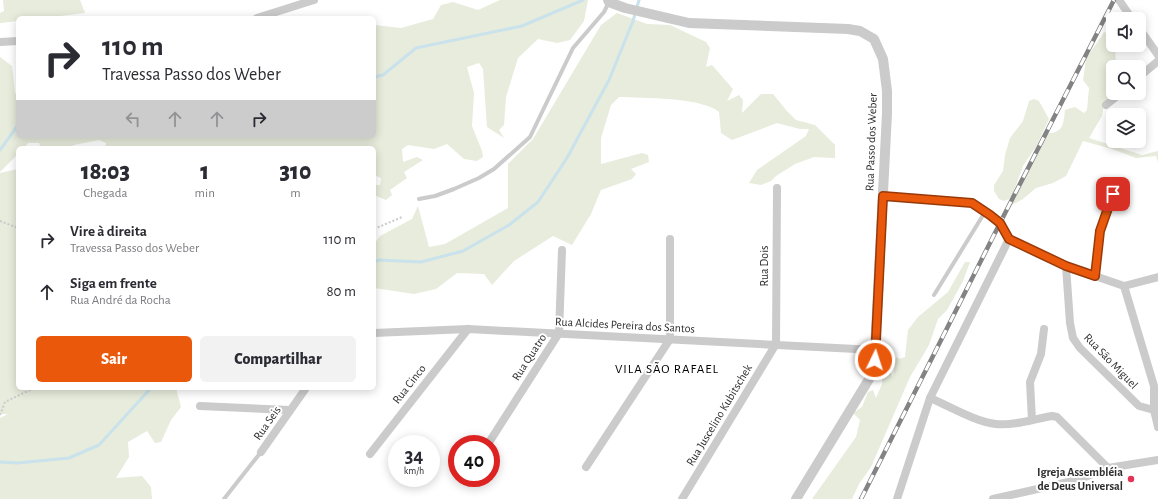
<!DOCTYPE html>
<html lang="pt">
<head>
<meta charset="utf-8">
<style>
	body { margin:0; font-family:"Alegreya Sans",sans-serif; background:#f2f2f3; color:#2b2b33; height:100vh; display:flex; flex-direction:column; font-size:15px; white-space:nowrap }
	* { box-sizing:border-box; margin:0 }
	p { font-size:13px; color:#7c7c81 }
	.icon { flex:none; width:22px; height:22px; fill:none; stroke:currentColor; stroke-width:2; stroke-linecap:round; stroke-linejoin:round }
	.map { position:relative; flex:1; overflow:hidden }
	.details { position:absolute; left:16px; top:146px; width:360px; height:244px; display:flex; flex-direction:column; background:#fff; border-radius:6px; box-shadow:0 2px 10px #0003 }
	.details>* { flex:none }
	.banner { position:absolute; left:16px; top:16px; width:360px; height:122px; border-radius:6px; box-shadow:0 2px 10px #0003; background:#fff; color:#2b2b33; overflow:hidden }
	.controls { position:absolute; left:1106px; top:12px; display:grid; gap:8px }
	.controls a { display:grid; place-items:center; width:40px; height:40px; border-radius:6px; background:#fff; box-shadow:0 2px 10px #0003; font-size:20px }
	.speed { position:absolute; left:388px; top:435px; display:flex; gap:8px; font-size:20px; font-weight:700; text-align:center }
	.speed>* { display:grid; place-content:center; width:52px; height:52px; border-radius:50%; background:#fff; box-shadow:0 2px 10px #0003; line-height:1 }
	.speed small { font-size:10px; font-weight:400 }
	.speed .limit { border:6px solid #d22; background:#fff; color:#111 }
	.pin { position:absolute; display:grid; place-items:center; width:34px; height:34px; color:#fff; margin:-17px; border-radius:8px; box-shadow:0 2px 6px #0006 }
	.me { position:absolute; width:44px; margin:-22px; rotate:4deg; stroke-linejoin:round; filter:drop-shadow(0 0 3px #0008) }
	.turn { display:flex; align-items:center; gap:14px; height:84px; padding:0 20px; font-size:18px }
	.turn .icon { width:52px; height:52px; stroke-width:2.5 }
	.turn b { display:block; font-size:28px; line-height:34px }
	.lanes { display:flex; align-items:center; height:38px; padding:0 20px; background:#0003; justify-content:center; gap:20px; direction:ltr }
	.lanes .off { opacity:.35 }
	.eta { display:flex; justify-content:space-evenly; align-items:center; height:68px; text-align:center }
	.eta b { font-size:24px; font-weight:800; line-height:28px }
	.button { display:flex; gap:8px; margin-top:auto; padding:8px 20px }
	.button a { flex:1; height:46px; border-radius:6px; background:#ea580c; color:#fff; font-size:16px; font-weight:800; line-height:46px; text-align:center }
	.button a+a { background:#f2f2f3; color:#2b2b33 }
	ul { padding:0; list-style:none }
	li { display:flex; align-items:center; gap:12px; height:52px; padding:0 20px }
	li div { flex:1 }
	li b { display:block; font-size:15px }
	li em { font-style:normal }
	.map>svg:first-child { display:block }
	.green { fill:#e7ecdc }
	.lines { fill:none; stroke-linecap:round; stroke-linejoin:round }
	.stream { stroke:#c9e2eb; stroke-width:3 }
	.path { stroke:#cbcbcb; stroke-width:2; stroke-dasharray:2 2; stroke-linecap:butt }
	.service { stroke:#cbcbcb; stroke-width:4 }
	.minor { stroke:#cbcbcb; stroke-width:8 }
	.tertiary { stroke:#cbcbcb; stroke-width:10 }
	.rail-casing { stroke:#838383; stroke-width:4.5 }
	.rail { stroke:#fff; stroke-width:3; stroke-dasharray:9; stroke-linecap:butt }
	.route-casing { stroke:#983908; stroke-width:10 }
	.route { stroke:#ea580c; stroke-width:7 }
	.poi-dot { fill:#e33357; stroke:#fff; stroke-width:1.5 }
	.labels { text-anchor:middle; stroke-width:4; stroke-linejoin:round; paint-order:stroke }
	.street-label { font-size:12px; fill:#2e2e2e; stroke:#fff }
	.poi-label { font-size:12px; font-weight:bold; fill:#2e2e2e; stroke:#fff; text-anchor:end }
	.neighbourhood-label { font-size:13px; letter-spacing:1px; fill:#000; stroke:#fff }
</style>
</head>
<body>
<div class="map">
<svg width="1158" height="499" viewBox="0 0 1158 499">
	<rect width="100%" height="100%" fill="#fff"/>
	<g class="green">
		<polygon points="3,0 80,0 85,13 43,18 18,18 18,21 0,23 0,13 4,11"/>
		<polygon points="500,0 588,0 584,21 570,40 557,43 538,39 518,58 506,97 504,125 499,130 504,138 487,127 483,69 479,63 467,67 474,93 472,126 482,151 483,157 477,161 464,159 447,144 434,149 408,145 402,149 403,162 417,157 423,160 404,172 407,178 390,190 392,195 386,200 374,195 374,185 380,185 381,178 374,175 374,148 105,148 106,143 99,140 74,145 68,148 41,148 39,143 28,143 24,148 18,148 18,154 0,172 0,57 12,66 15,93 18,96 18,136 374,136 374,25 401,28 433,19 441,5 453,2 478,10"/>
		<path d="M617 13 647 24 670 25 706 42 710 48 706 67 712 65 733 89 727 101 739 95 743 100 742 113 761 94H773L786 110 796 120 815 125 835 145V158L814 157 795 164 776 176 771 181 761 185 749 183 757 170 806 136 809 129H800L777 123 732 140 721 133 719 112C701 97 643 98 619 97L611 105 601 138V164L642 153 648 155 649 162 631 169 636 174 632 179 601 190 591 214 572 245 553 236 514 261 492 285 484 274 457 273 436 289 414 294 374 288V244L380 236 412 219 418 206 429 247 445 244 508 208V164L533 139 601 25Z"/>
		<path d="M1104 32C1112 35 1113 37 1113 45H1115L1116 67H1113V93H1118L1104 105 1102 116 1089 138 1142 155 1158 151V162L1156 156 1136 158 1112 149 1083 141 1066 176 1053 183 1036 188 1023 199 1010 206 1045 134C1064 132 1063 126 1065 110L1075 107 1084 113 1087 110 1089 88 1083 80 1086 59Z"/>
		<polygon points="1034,99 1039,101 1049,119 1037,145 1023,166 1012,196 1009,199 1004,201 999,199 994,191 994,185 1003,171 1005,155 1010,138 1023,121 1029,101"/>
		<polygon points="18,169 18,388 176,388 181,407 171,420 161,442 155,443 147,431 128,442 129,457 116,478 142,476 151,487 152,499 0,499 0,418 8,414 0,414 0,173"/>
		<polygon points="965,262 970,262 963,281 947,310 938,319 929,345 910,377 871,467 859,484 852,499 812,499 856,437 860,420 853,413 862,407 868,392 873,390 876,398 882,384 882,369 886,365 893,377 896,357 900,359 905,357 908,330 918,317 948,292"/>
	</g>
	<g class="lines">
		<g class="stream">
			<polyline points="374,77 383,75 416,48 522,26 583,0"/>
			<polyline points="0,150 18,125"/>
			<polyline points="374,262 379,260 421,262 463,251 509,225 538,202 567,158 609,80 633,21 639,0"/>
			<polyline points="0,462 18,463 69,458 99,445 151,388"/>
		</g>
		<g class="path">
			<polyline points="0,221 18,228"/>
			<polyline points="374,229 402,217"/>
			<polyline points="0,415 5,402 34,388"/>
		</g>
		<g class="service">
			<polyline points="419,199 435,196 454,189 479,178 494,169 530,137 573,48 604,12 609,2"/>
			<polyline points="934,295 985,212"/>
			<polyline points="224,499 261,452"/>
		</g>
		<g class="minor">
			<polyline points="1119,0 1132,19"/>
			<polyline points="257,18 314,0"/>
			<polyline points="1139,28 1158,55"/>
			<polyline points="0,42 18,41"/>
			<polyline points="1139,77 1158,61"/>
			<polyline points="1106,105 1121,93"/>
			<polyline points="883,196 972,203 990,215 1000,223 1009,239 1066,266 1124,286 1158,277"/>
			<polyline points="1066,266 1070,323 1073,338 1080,348 1139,406 1154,410"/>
			<polyline points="1095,276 1100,231 1117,182"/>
			<polyline points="1124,286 1154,386 1154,410 1158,427"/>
			<polyline points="374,333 468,329 876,350"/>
			<path d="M930 398C949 406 976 422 996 424 1014 426 1034 419 1052 416L1057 417 1108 468"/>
			<polyline points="200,406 290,410"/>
			<polyline points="1032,420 1030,382 1041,354 1044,329"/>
			<polyline points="488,444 559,333 562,250"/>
			<polyline points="261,452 306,388"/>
			<polyline points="370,454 468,329"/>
			<polyline points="586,467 670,339 670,239"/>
			<polyline points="682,499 776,344 777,188"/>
			<polyline points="897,499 930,398 1009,239"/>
			<polyline points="993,499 1077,480 1108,468 1158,460"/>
		</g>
		<polyline class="tertiary" points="608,0 609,2 625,8 689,23 848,29 860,31 874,39 883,59 887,91 887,113 874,371 796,499"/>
		<defs>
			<polyline id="rail" points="861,499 1000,223 1114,0"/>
		</defs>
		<use href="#rail" class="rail-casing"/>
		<use href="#rail" class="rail"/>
	</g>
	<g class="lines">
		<defs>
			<polyline id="route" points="875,360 883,196 972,203 990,215 1000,223 1009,239 1066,266 1095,276 1100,231 1113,194"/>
		</defs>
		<use href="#route" class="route-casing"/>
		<use href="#route" class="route"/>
	</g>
	<circle class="poi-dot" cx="1131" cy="479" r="4"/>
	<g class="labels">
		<g class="street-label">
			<text transform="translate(871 142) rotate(-88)" y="4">Rua Passo dos Weber</text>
			<text transform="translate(764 266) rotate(-90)" y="4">Rua Dois</text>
			<text transform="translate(625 325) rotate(3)" y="4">Rua Alcides Pereira dos Santos</text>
			<text transform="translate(529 357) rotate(-57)" y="4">Rua Quatro</text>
			<text transform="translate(1111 361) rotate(46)" y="4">Rua São Miguel</text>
			<text transform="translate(409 384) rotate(-52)" y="4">Rua Cinco</text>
			<text transform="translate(719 415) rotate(-59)" y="4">Rua Juscelino Kubitschek</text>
			<text transform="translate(267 423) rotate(-55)" y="4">Rua Seis</text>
		</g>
		<g class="poi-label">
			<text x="1123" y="476">Igreja Assembléia<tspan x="1123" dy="14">de Deus Universal</tspan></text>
		</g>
		<g class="neighbourhood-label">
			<text x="667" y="373">VILA SÃO RAFAEL</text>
		</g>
	</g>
</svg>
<div class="controls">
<a><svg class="icon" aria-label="sound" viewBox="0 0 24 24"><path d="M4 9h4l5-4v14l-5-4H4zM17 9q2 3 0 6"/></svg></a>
<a><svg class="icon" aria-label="search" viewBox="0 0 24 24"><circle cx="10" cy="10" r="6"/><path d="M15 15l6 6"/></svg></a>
<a><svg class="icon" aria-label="layers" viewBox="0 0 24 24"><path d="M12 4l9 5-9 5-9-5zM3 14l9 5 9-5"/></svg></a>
</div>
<div class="speed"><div>34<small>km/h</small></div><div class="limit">40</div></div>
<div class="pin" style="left:1113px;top:194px;background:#d93025"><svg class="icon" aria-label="arrive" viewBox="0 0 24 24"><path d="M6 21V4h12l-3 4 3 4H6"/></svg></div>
<svg class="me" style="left:875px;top:360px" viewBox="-20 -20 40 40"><circle r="17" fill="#ea580c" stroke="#fff" stroke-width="3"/><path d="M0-11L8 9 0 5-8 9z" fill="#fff"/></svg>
<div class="banner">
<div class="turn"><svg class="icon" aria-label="right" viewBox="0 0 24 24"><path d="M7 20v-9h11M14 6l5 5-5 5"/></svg><div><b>110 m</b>Travessa Passo dos Weber</div></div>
<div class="lanes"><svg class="icon off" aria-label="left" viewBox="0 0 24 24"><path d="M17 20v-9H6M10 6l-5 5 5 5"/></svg><svg class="icon off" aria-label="ahead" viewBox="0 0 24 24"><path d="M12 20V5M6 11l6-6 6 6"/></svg><svg class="icon off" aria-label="ahead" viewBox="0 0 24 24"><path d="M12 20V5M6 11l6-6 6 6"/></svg><svg class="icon" aria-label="right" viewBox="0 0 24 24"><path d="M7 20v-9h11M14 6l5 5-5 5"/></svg></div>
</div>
<section class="details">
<div class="eta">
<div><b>18:03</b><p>Chegada</p></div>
<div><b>1</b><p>min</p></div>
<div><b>310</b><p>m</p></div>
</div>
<ul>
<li><svg class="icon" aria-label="right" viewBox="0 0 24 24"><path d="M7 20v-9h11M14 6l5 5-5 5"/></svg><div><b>Vire à direita</b><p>Travessa Passo dos Weber</p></div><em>110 m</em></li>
<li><svg class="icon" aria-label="ahead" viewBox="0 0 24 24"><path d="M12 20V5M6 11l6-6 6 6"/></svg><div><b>Siga em frente</b><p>Rua André da Rocha</p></div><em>80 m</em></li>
</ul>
<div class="button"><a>Sair</a><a>Compartilhar</a></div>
</section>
</div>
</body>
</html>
